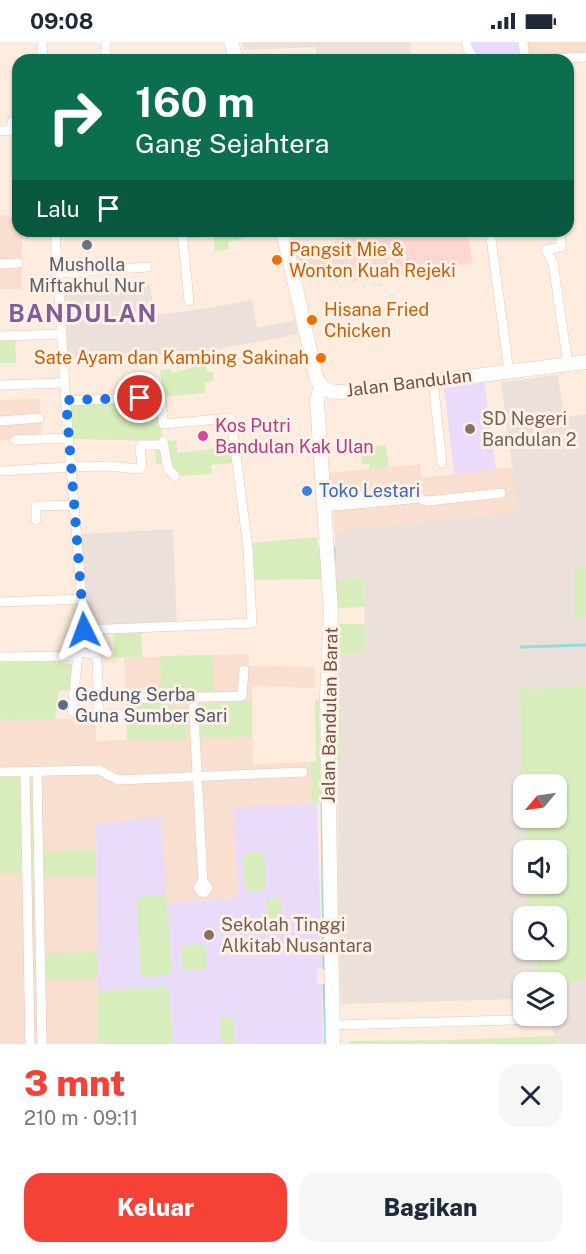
<!DOCTYPE html>
<html lang="id">
<head>
<meta charset="utf-8">
<style>
	body { margin:0; font-family:"Public Sans",sans-serif; background:#f6f6f7; color:#1f2937; height:100vh; display:flex; flex-direction:column; font-size:22px; white-space:nowrap }
	* { box-sizing:border-box; margin:0 }
	p { font-size:20px; color:#747a83 }
	.icon { flex:none; width:33px; height:33px; fill:none; stroke:currentColor; stroke-width:2; stroke-linecap:round; stroke-linejoin:round }
	.map { position:relative; height:1002px; overflow:hidden }
	.panel { display:flex; flex-direction:column; background:#fff; flex:1 }
	.panel>* { flex:none }
	.guide { position:absolute; left:12px; top:12px; width:562px; height:183px; border-radius:18px; box-shadow:0 2px 4px #0004; background:#0b6e4f; color:#fff; overflow:hidden }
	.needle { width:39px; rotate:241deg }
	.fabs { position:absolute; left:513px; top:732px; display:grid; gap:12px }
	.fabs a { display:grid; place-items:center; width:54px; height:54px; border-radius:12px; background:#fff; box-shadow:0 2px 4px #0004; font-size:30px }
	.pin { position:absolute; display:grid; place-items:center; width:51px; height:51px; color:#fff; margin:-26px; border:3px solid #fff; border-radius:50%; box-shadow:0 2px 6px #0007 }
	.me { position:absolute; width:66px; margin:-33px; rotate:357deg; stroke-linejoin:round; filter:drop-shadow(0 0 4px #0008) }
	.turn { display:flex; align-items:center; gap:21px; height:126px; padding:0 24px; font-size:27px }
	.turn .icon { width:78px; height:78px; stroke-width:2.5 }
	.turn b { display:block; font-size:42px; line-height:51px }
	.then { display:flex; align-items:center; height:57px; padding:0 24px; background:#0003; gap:12px; font-size:22px }
	.round { display:grid; place-items:center; flex:none; width:63px; height:63px; border-radius:18px; background:#f6f6f7 }
	.head { display:flex; align-items:center; justify-content:space-between; height:102px; padding:0 24px }
	h1 { font-size:36px; font-weight:800; line-height:45px; color:#f54136 }
	.primary-button { display:flex; gap:12px; margin-top:auto; padding:12px 24px }
	.primary-button a { flex:1; height:69px; border-radius:18px; background:#f54136; color:#fff; font-size:24px; font-weight:800; line-height:69px; text-align:center }
	.primary-button a+a { background:#f6f6f7; color:#1f2937 }
	.status { display:flex; justify-content:space-between; align-items:center; height:42px; padding:0 30px; background:#fff; direction:ltr }
	.status svg { height:16px; fill:currentColor }
	.map>svg:first-child { display:block }
	.residential { fill:#f9dfcf }
	.commercial { fill:#ffd7d1 }
	.industrial { fill:#ece0db }
	.education { fill:#eadbfa }
	.green { fill:#d8edbc }
	.lines { fill:none; stroke-linecap:round; stroke-linejoin:round }
	.stream { stroke:#96dcdb; stroke-width:3 }
	.street-casing { stroke:#e5c8bc; stroke-width:10 }
	.secondary-casing { stroke:#ebc8b9; stroke-width:15 }
	.street { stroke:#fff; stroke-width:9 }
	.secondary { stroke:#fff; stroke-width:14 }
	.route { stroke:#1a73e8; stroke-width:10; stroke-dasharray:0 18 }
	.worship-dot { fill:#6b7280; stroke:#fff1e6; stroke-width:2 }
	.food-dot { fill:#e8710a; stroke:#fff1e6; stroke-width:2 }
	.education-dot { fill:#8d6e63; stroke:#fff1e6; stroke-width:2 }
	.hotel-dot { fill:#d1479c; stroke:#fff1e6; stroke-width:2 }
	.shop-dot { fill:#3f7fe0; stroke:#fff1e6; stroke-width:2 }
	.service-dot { fill:#5c6f8a; stroke:#fff1e6; stroke-width:2 }
	.labels { text-anchor:middle; stroke-width:6; stroke-linejoin:round; paint-order:stroke }
	.food-label { font-size:18px; fill:#c56008; stroke:#fff1e6; text-anchor:start }
	.worship-label { font-size:18px; fill:#5b616d; stroke:#fff1e6 }
	.street-label { font-size:18px; fill:#764e44; stroke:#fff1e6 }
	.education-label { font-size:18px; fill:#785e54; stroke:#fff1e6; text-anchor:start }
	.hotel-label { font-size:18px; fill:#b23c85; stroke:#fff1e6; text-anchor:start }
	.shop-label { font-size:18px; fill:#366cbe; stroke:#fff1e6; text-anchor:start }
	.service-label { font-size:18px; fill:#4e5e75; stroke:#fff1e6; text-anchor:start }
	.district-label { font-size:24px; font-weight:bold; letter-spacing:1.5px; fill:#7c5f9b; stroke:#fff1e6 }
</style>
</head>
<body>
<div class="status"><b>09:08</b><svg viewBox="0 0 49 12"><path d="M0 12V9h3v3zM5 12V6h3v6zM10 12V3h3v9zM15 12V0h3v12zM26 1h20v11H26zM47 4h2v5h-2z"/></svg></div>
<div class="map">
<svg width="586" height="1002" viewBox="0 0 586 1002">
	<rect width="100%" height="100%" fill="#feecde"/>
	<g class="residential">
		<polygon points="527,0 586,0 586,12 528,14"/>
		<polygon points="0,173 18,174 18,189 22,189 22,247 0,247"/>
		<polygon points="40,357 42,395 0,398 0,358"/>
		<polygon points="420,422 422,436 512,425 518,471 335,489 329,431"/>
		<polygon points="249,612 249,624 315,625 315,646 252,644 253,722 310,720 312,761 234,767 238,856 166,861 161,775 96,782 98,1002 0,1002 0,678 95,676 96,699 127,698 124,616"/>
	</g>
	<polygon class="commercial" points="362,189 468,189 472,221 353,239 351,226 326,231 324,226 301,230 297,213 324,207 339,197"/>
	<g class="industrial">
		<polygon points="242,0 410,0 411,13 357,18 317,18 316,5 244,8"/>
		<polygon points="150,243 155,273 209,266 252,258 257,286 295,278 298,292 214,308 214,311 68,317 64,249"/>
		<polygon points="558,333 564,375 586,372 586,644 520,647 526,808 524,808 524,842 528,842 530,874 524,874 524,908 534,908 540,940 524,940 523,957 341,962 338,886 338,719 342,718 337,612 366,610 363,536 336,538 335,489 518,471 501,340"/>
		<polygon points="173,487 177,581 88,586 81,492"/>
		<polygon points="586,938 586,1002 557,1002 549,974 556,974 557,941"/>
	</g>
	<g class="education">
		<polygon points="468,0 520,0 521,17 479,18"/>
		<polygon points="484,340 496,427 454,432 444,346"/>
		<polygon points="317,761 322,926 317,927 317,942 322,942 323,1002 98,1002 96,782 161,775 167,861 238,856 234,766"/>
	</g>
	<g class="green">
		<path d="M236 189H267C251 192 243 197 228 200L229 207 215 210 213 192Z"/>
		<polygon points="0,296 15,296 16,321 0,321"/>
		<polygon points="206,322 207,330 213,329 214,339 205,340 206,351 163,355 160,328 171,327 172,331"/>
		<polygon points="157,359 160,361 162,399 176,398 178,411 233,404 234,421 211,423 212,432 167,435 166,422 156,422 154,399 73,397 70,360"/>
		<polygon points="386,403 389,425 370,427 369,422 362,422 361,412 372,411 371,404"/>
		<polygon points="317,495 318,507 322,507 324,537 252,538 249,501"/>
		<polygon points="574,525 586,525 586,576 575,576"/>
		<polygon points="363,536 364,565 337,566 336,538"/>
		<polygon points="339,582 365,582 366,610 334,612"/>
		<polygon points="141,589 142,615 114,616 114,590"/>
		<polygon points="213,613 214,651 161,651 160,614"/>
		<polygon points="61,619 63,621 75,622 71,649 59,648 55,677 0,678 0,620"/>
		<polygon points="586,644 586,938 557,941 540,940 534,908 556,908 556,874 530,874 528,842 556,842 556,808 526,808 524,776 556,776 556,742 524,742 523,765 520,647"/>
		<polygon points="315,657 319,658 321,761 312,761 310,720 316,720"/>
		<polygon points="337,658 340,658 342,719 335,719 334,660"/>
		<polygon points="252,659 252,695 200,696 199,667 202,662"/>
		<polygon points="126,660 165,661 165,664 186,665 188,669 187,698 127,698"/>
		<polygon points="0,735 17,735 21,738 21,831 0,832"/>
		<polygon points="31,739 33,740 35,891 33,892 29,741"/>
		<polygon points="96,808 96,834 44,834 43,809"/>
		<polygon points="264,810 266,848 245,849 243,811"/>
		<polygon points="166,853 172,932 145,936 140,930 137,859 139,855"/>
		<polygon points="280,856 285,890 268,892 266,857"/>
		<polygon points="203,902 205,904 207,926 183,929 181,906 183,904"/>
		<polygon points="97,910 98,936 46,938 45,911"/>
		<polygon points="168,944 173,1002 98,1002 98,949"/>
		<polygon points="220,975 233,975 235,1002 221,1002"/>
		<polygon points="555,994 557,1002 349,1002 349,999 448,998"/>
	</g>
	<g class="lines">
		<g class="stream">
			<polyline points="334,505 334,519"/>
			<polyline points="521,605 586,603"/>
			<polyline points="322,751 324,926"/>
			<polyline points="324,943 326,1002"/>
		</g>
		<defs>
			<g id="street">
				<polyline points="42,0 43,18"/>
				<polyline points="106,0 106,18"/>
				<polyline points="466,0 468,7 475,18"/>
				<polyline points="523,0 525,18"/>
				<polyline points="527,18 586,15"/>
				<polyline points="0,89 11,88 12,80 18,80"/>
				<polyline points="55,189 68,392 84,582 82,603 78,612 72,668 73,670 124,673"/>
				<polyline points="182,189 189,259"/>
				<polyline points="490,189 509,330"/>
				<polyline points="560,189 561,205 546,208 553,221 568,323"/>
				<polyline points="182,191 225,189"/>
				<polyline points="0,222 18,221"/>
				<polyline points="58,231 147,225"/>
				<polyline points="0,294 62,292"/>
				<polyline points="433,339 442,421"/>
				<polyline points="0,343 65,341"/>
				<polyline points="66,359 161,355 163,382 231,376 248,506 252,581 84,588"/>
				<polyline points="0,379 39,376"/>
				<polyline points="15,398 68,396"/>
				<polyline points="163,399 168,427 175,434"/>
				<path d="M0 429C37 427 74 424 112 424 121 425 130 427 139 427L142 424 140 406 141 403H164"/>
				<polyline points="324,457 410,449 423,458 428,459 501,451"/>
				<polyline points="325,465 420,456"/>
				<polyline points="36,478 36,464 74,463"/>
				<polyline points="0,560 82,557"/>
				<polyline points="80,610 94,612 97,616 99,673"/>
				<polyline points="0,615 72,614 78,612"/>
				<polyline points="193,656 203,841"/>
				<polyline points="132,657 242,654 244,628"/>
				<polyline points="0,730 99,728 118,738 303,730"/>
				<polyline points="25,730 30,1002"/>
				<polyline points="37,730 42,1002"/>
				<circle cx="203" cy="846" r="4.5"/>
				<polyline points="333,983 547,977"/>
			</g>
			<g id="secondary">
				<polyline points="231,0 236,18"/>
				<path d="M283 189 316 335C324 357 351 349 369 347L586 320"/>
				<polyline points="321,345 317,358 331,571 327,654 333,1002"/>
			</g>
		</defs>
		<use href="#street" class="street-casing"/>
		<use href="#secondary" class="secondary-casing"/>
		<use href="#street" class="street"/>
		<use href="#secondary" class="secondary"/>
	</g>
	<g class="lines">
		<polyline class="route" points="84,588 66,358 140,356"/>
	</g>
	<circle class="worship-dot" cx="87" cy="203" r="6"/>
	<g class="food-dot">
		<circle cx="277" cy="218" r="6"/>
		<circle cx="312" cy="278" r="6"/>
		<circle cx="321" cy="316" r="6"/>
	</g>
	<g class="education-dot">
		<circle cx="470" cy="387" r="6"/>
		<circle cx="209" cy="893" r="6"/>
	</g>
	<circle class="hotel-dot" cx="203" cy="394" r="6"/>
	<circle class="shop-dot" cx="307" cy="449" r="6"/>
	<circle class="service-dot" cx="63" cy="663" r="6"/>
	<g class="labels">
		<g class="food-label">
			<text x="289" y="214">Pangsit Mie &amp;<tspan x="289" dy="21">Wonton Kuah Rejeki</tspan></text>
			<text x="324" y="274">Hisana Fried<tspan x="324" dy="21">Chicken</tspan></text>
			<text x="309" y="322" text-anchor="end">Sate Ayam dan Kambing Sakinah</text>
		</g>
		<g class="worship-label">
			<text x="87" y="229">Musholla<tspan x="87" dy="21">Miftakhul Nur</tspan></text>
		</g>
		<g class="street-label">
			<text transform="translate(409 341) rotate(-7)" y="6">Jalan Bandulan</text>
			<text transform="translate(330 673) rotate(-89)" y="6">Jalan Bandulan Barat</text>
		</g>
		<g class="education-label">
			<text x="482" y="383">SD Negeri<tspan x="482" dy="21">Bandulan 2</tspan></text>
			<text x="221" y="889">Sekolah Tinggi<tspan x="221" dy="21">Alkitab Nusantara</tspan></text>
		</g>
		<g class="hotel-label">
			<text x="215" y="390">Kos Putri<tspan x="215" dy="21">Bandulan Kak Ulan</tspan></text>
		</g>
		<g class="shop-label">
			<text x="319" y="455">Toko Lestari</text>
		</g>
		<g class="service-label">
			<text x="75" y="659">Gedung Serba<tspan x="75" dy="21">Guna Sumber Sari</tspan></text>
		</g>
		<g class="district-label">
			<text x="83" y="280">BANDULAN</text>
		</g>
	</g>
</svg>
<div class="fabs">
<a><svg class="needle" viewBox="-14 -14 28 28"><path d="M0-13l5 13h-10z" fill="#e53935"/><path d="M0 13l5-13h-10z" fill="#747a83"/></svg></a>
<a><svg class="icon" aria-label="sound" viewBox="0 0 24 24"><path d="M4 9h4l5-4v14l-5-4H4zM17 9q2 3 0 6"/></svg></a>
<a><svg class="icon" aria-label="search" viewBox="0 0 24 24"><circle cx="10" cy="10" r="6"/><path d="M15 15l6 6"/></svg></a>
<a><svg class="icon" aria-label="layers" viewBox="0 0 24 24"><path d="M12 4l9 5-9 5-9-5zM3 14l9 5 9-5"/></svg></a>
</div>
<div class="pin" style="left:140px;top:356px;background:#d93025"><svg class="icon" aria-label="arrive" viewBox="0 0 24 24"><path d="M6 21V4h12l-3 4 3 4H6"/></svg></div>
<svg class="me" style="left:84px;top:588px" viewBox="-20 -20 40 40"><path d="M0-17L14 15 0 8-14 15z" fill="#1a73e8" stroke="#fff" stroke-width="4"/></svg>
<div class="guide">
<div class="turn"><svg class="icon" aria-label="right" viewBox="0 0 24 24"><path d="M7 20v-9h11M14 6l5 5-5 5"/></svg><div><b>160 m</b>Gang Sejahtera</div></div>
<div class="then">Lalu<svg class="icon" aria-label="arrive" viewBox="0 0 24 24"><path d="M6 21V4h12l-3 4 3 4H6"/></svg></div>
</div>
</div>
<section class="panel">
<div class="head"><div><h1>3 mnt</h1><p>210 m · 09:11</p></div><a class="round"><svg class="icon" aria-label="close" viewBox="0 0 24 24"><path d="M6 6l12 12M18 6L6 18"/></svg></a></div>
<div class="primary-button"><a>Keluar</a><a>Bagikan</a></div>
</section>
</body>
</html>
